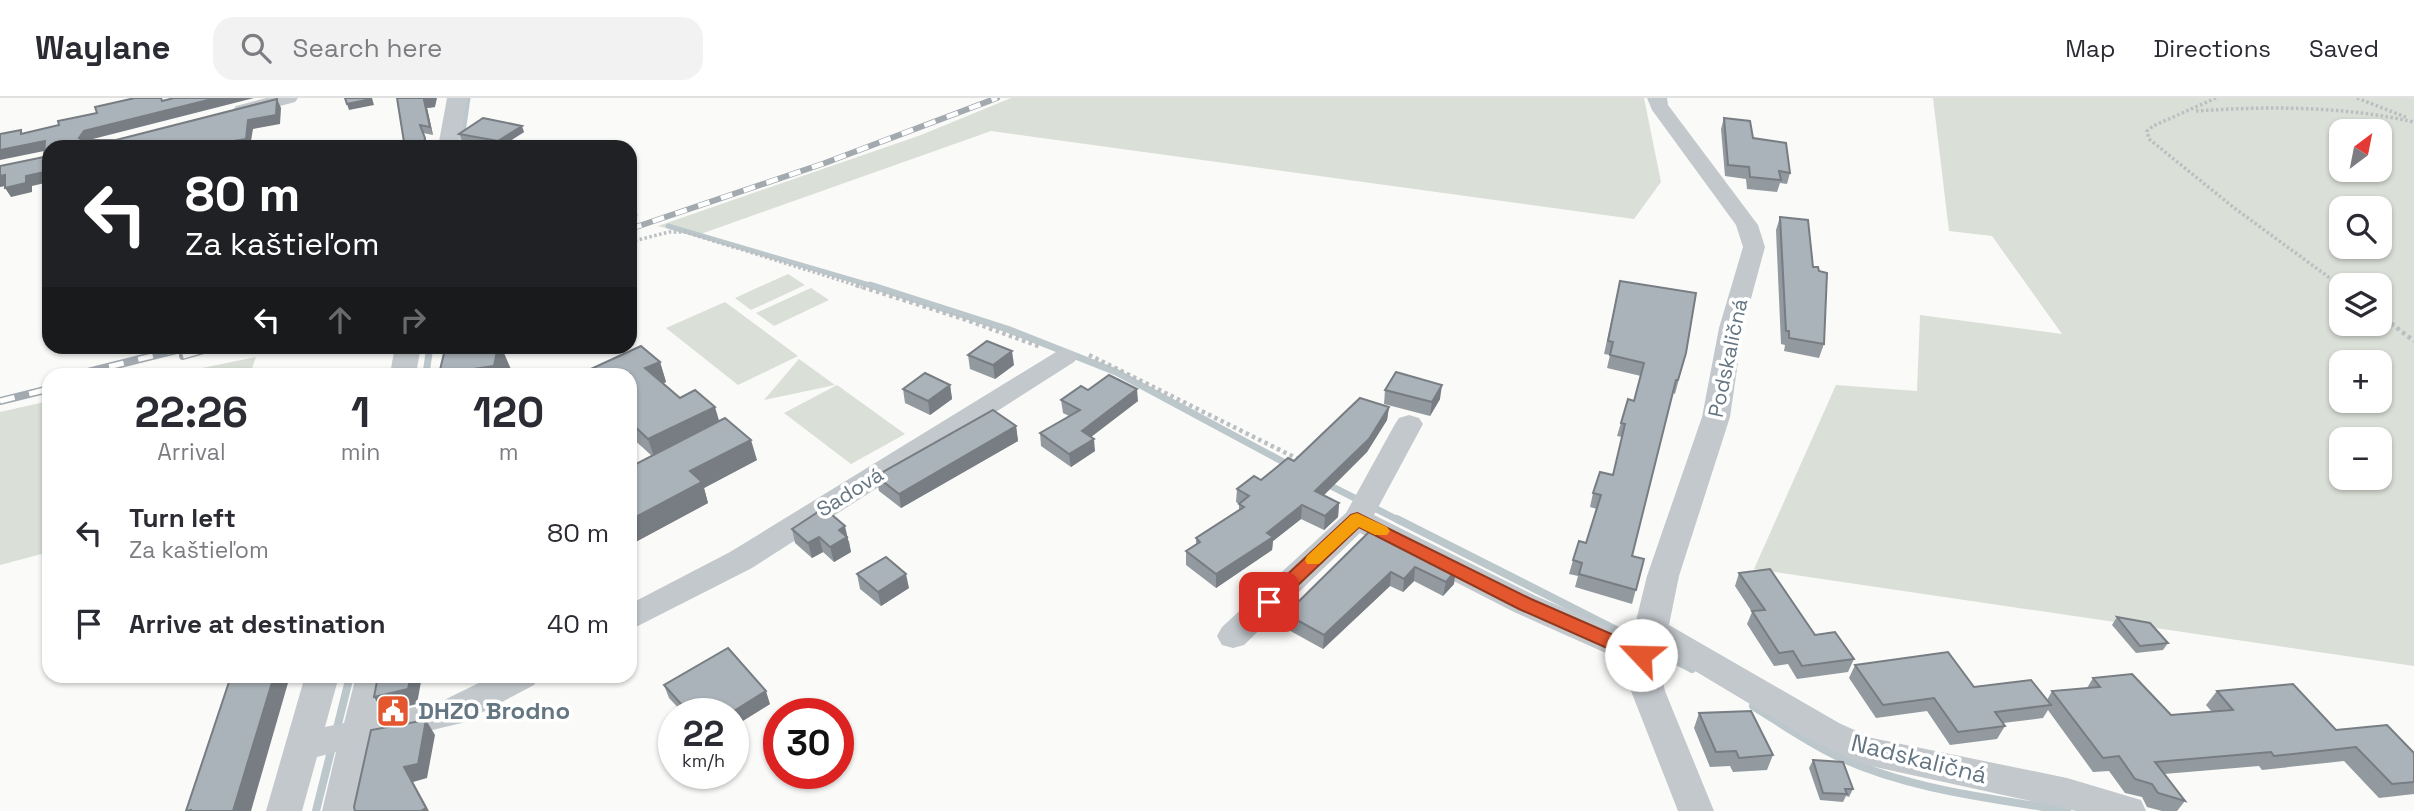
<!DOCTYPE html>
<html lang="en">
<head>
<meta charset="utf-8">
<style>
	body { margin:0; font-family:"Space Grotesk",sans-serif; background:#f2f2f3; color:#2b2b33; height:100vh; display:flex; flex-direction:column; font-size:26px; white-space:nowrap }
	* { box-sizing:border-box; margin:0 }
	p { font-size:23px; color:#7c7c81 }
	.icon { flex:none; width:38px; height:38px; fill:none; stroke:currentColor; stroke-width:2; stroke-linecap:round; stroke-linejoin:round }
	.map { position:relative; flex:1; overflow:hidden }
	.drawer { position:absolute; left:42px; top:270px; width:595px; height:315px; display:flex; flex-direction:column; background:#fff; border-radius:21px; box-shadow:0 2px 5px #0004 }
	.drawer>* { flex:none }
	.top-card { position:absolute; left:42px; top:42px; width:595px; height:214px; border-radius:21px; box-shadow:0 2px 5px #0004; background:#202124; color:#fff; overflow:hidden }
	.needle { width:46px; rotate:32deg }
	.fabs { position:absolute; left:2329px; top:21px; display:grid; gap:14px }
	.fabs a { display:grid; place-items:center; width:63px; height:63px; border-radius:14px; background:#fff; box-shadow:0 2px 5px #0004; font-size:35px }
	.speed { position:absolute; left:658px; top:600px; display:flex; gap:14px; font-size:35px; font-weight:700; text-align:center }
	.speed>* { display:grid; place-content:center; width:91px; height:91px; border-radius:50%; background:#fff; box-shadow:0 2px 5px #0004; line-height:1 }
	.speed small { font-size:18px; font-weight:400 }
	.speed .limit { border:10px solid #d22; background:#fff; color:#111 }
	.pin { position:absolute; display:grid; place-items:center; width:60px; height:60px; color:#fff; margin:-30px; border-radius:14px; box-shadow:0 4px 10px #0006 }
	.me { position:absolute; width:77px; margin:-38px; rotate:294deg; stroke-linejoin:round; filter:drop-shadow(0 0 5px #0008) }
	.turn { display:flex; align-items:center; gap:24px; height:147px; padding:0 28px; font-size:32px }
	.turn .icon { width:91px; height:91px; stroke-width:2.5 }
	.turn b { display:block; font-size:49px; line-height:60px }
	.lanes { display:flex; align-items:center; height:66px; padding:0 28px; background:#0003; justify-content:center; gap:35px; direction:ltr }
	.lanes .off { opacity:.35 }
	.eta { display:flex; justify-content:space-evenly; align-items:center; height:119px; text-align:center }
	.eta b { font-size:42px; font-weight:700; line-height:49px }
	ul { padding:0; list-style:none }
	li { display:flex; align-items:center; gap:21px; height:91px; padding:0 28px }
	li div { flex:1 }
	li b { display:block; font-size:26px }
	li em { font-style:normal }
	header { display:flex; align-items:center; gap:42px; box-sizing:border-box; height:98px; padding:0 35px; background:#fff; border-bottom:2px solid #e1e1e2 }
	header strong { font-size:33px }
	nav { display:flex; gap:38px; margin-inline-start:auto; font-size:24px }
	.search { width:490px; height:63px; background:#f2f2f3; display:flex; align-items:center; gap:18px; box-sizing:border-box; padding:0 24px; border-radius:21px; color:#7c7c81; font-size:26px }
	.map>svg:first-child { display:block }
	.green { fill:#dadfd7; fill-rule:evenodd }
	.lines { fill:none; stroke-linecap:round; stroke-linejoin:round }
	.stream-far2 { stroke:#bbc7cb; stroke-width:5 }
	.stream-far1 { stroke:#bbc7cb; stroke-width:7 }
	.stream { stroke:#bbc7cb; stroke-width:8 }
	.path-far1 { stroke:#bbbfc2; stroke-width:3.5; stroke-dasharray:2.5 2.5; stroke-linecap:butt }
	.path { stroke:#bbbfc2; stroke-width:4.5; stroke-dasharray:3.5 3.5; stroke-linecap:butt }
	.street { fill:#c3c8cc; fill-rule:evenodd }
	.rail-far1-casing { stroke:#a2aab0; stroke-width:6 }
	.rail-casing { stroke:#a2aab0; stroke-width:8 }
	.rail-far1 { stroke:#fff; stroke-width:4.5; stroke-dasharray:12; stroke-linecap:butt }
	.rail { stroke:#fff; stroke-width:5; stroke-dasharray:15; stroke-linecap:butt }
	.wall { fill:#929a9f }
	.shaded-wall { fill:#777d82 }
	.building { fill:#aab3b9; stroke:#777d82; stroke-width:2 }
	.route { fill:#e4572e; stroke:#94391e; stroke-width:2 }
	.slow { fill:#f59e0b }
	.labels { text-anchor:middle; stroke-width:7; stroke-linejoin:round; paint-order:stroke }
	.street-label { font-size:21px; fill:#657683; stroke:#fff }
	.near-poi-label { font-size:24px; font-weight:bold; fill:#657683; stroke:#fff; text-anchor:start }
	.near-street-label { font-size:24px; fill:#657683; stroke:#fff }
</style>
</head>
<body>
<header>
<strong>Waylane</strong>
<div class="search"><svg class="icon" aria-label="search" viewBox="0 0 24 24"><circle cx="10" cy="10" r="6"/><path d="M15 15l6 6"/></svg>Search here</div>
<nav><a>Map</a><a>Directions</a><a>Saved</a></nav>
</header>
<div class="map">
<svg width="2414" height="713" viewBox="0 0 2414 713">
	<rect width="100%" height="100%" fill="#fafaf8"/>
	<g class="green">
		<polygon points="1011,0 1644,0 1661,84 1634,121 991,33 695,138 658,128 921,37"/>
		<path d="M1933 0H2414V568L1754 471 1836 287 1917 293 1920 217 2062 236 1992 138 1949 133ZM2342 33H2380V72H2342ZM2342 110H2380V149H2342ZM2342 187H2380V226H2342ZM2342 264H2380V303H2342ZM2342 341H2380V380H2342Z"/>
		<polygon points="788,176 805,187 751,212 735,200"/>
		<polygon points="811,190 829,202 774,228 756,215"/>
		<polygon points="725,204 798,258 738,287 666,230"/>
		<polygon points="256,259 250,276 173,276"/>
		<polygon points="799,261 835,287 764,302"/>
		<polygon points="837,287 905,336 851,366 784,315"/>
		<polygon points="49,303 49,454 0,467 0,314"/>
	</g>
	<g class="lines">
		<g class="stream-far2">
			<polyline points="461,49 468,0"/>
			<polyline points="630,116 635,117"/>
			<polyline points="668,128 876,189"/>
		</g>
		<g class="stream-far1">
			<polyline points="870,187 1007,231 1116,274 1289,367"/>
			<polyline points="426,276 430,248"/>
			<polyline points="1325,385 1400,423"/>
		</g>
		<g class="stream">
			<polyline points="1397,421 1630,539"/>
			<polyline points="1653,551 1692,571"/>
			<path d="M1753 608C1782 626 1810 646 1841 660 1912 692 1991 700 2067 713"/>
			<polyline points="336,634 350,578"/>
			<polyline points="316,713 332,649"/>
		</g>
		<g class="path-far1">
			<polyline points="2216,0 2153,28 2147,33 2149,41 2233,109 2342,189"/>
			<polyline points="2357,0 2408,20"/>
			<path d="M2196 13C2269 8 2342 8 2414 24"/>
			<polyline points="630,144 669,134 685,134 862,189"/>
		</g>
		<g class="path">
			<polyline points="856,187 964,221 1041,249"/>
			<polyline points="2340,187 2342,189"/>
			<polyline points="2380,217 2414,243"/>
			<polyline points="1089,257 1300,362"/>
		</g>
		<g class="street">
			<polygon points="266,0 298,0 295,4 243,18 233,12 236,8"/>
			<polygon points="447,0 467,0 458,49 438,49"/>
			<polygon points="1647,0 1667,0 1668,7 1758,127 1765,149 1743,230 1730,319 1679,478 1669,527 1839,625 1872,640 2067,680 2141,702 2146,713 2076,713 1866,667 1815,645 1660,552 1657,557 1665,593 1714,713 1678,713 1631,593 1626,564 1514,514 1360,435 1244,547 1233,550 1222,547 1217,538 1222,529 1346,415 1395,326 1399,320 1409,317 1419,320 1423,326 1374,417 1536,498 1632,539 1647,478 1702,319 1719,230 1743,149 1736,127 1652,12"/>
			<polygon points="395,248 421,248 416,276 390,276"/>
			<polygon points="1065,251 1074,254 1078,259 1074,264 752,470 630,532 630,506 730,454 1056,254"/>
			<polygon points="305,578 339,578 325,629 344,625 356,578 388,578 380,617 442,603 493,578 539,578 534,587 462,625 373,646 358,713 322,713 336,654 317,659 302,713 266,713"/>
		</g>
		<defs>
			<polyline id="rail-far1" points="630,131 825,65 997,0"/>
			<g id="rail">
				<polyline points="183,258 218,248"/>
				<polyline points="80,276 192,248"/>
				<polyline points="0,303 49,291"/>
			</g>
		</defs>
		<use href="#rail-far1" class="rail-far1-casing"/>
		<use href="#rail" class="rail-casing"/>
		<use href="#rail-far1" class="rail-far1"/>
		<use href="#rail" class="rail"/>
	</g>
	<g class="wall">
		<polygon points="397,0 435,9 427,10 433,37 423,35 428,47 404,44"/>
		<polygon points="1724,20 1753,40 1790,75 1787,86 1780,85 1777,94 1747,91 1746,81 1725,78 1721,31"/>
		<polygon points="524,34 501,49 462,42 459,36"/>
		<polygon points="1780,119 1813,169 1824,246 1819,260 1784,253 1785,247 1781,246 1776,132"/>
		<polygon points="1620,183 1686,255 1675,296 1673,295 1632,458 1644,461 1632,506 1575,489 1578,478 1569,476 1573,462 1586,445 1597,411 1590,409 1593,395 1613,377 1622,339 1617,338 1628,301 1634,303 1641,278 1607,270 1610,257 1604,256"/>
		<polygon points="968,257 1014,267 995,281 970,271"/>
		<polygon points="660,264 666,284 663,285 680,300 719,323 757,362 704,390 708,405 630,447 630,369 652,358 630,338 630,276"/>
		<polygon points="950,287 952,301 930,317 905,305 903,291"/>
		<polygon points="1088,292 1138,303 1091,339 1095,353 1071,369 1041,348 1040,335 1069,318 1063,315 1061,302"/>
		<polygon points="1385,292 1440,301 1430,318 1384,306"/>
		<polygon points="1389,309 1387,322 1367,354 1324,397 1339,405 1338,419 1324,432 1301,421 1273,443 1272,452 1216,490 1186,467 1186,453 1196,447 1196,440 1239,412 1239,406 1236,404 1237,391 1261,382"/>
		<polygon points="1016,328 1018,343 901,410 879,393 876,378"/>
		<polygon points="1373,430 1454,486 1443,498 1414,483 1403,494 1390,488 1323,551 1285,530 1286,516"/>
		<polygon points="792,431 849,443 851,454 834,464 823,454 812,460 795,445"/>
		<polygon points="1739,475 1815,537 1854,561 1848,574 1797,581 1788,566 1774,568 1747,526 1752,514 1735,488"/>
		<polygon points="857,476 909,490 881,508 860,491"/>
		<polygon points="2117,519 2168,545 2163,552 2136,555 2112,527"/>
		<polygon points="1855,567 2047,602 2052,593 2087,590 2093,580 2171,617 2212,614 2206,607 2217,593 2336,632 2414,655 2414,696 2379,700 2344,663 2262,672 2259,668 2164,676 2185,703 2177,713 2162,713 2147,709 2142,699 2125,695 2109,673 2093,674 2048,612 2043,620 2003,625 2005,628 1997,641 1950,647 1927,613 1876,620 1849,580"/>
		<polygon points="664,587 770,606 733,629 733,616 684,616 669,600"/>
		<polygon points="1699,615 1773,657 1767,672 1733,674 1730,668 1710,669 1694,630"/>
		<polygon points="1813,662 1853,691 1849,699 1846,698 1843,704 1820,702 1809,670"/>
	</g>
	<g class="shaded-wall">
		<polygon points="216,0 254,0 89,42 84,49 79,40 84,33"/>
		<polygon points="372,0 374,7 349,12 347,6"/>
		<polygon points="432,0 437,0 435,9 427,10 433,37 430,29 424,2"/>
		<polygon points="277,1 281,10 280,26 253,31 250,49 198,49 248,22"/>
		<polygon points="522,28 524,34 500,49 498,43"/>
		<polygon points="425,40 428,47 427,49 423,49"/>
		<polygon points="45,43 49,52 0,62 0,52"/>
		<polygon points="49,73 49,84 32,88 32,94 11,99 5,90 26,78"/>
		<polygon points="5,77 11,87 0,89 0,78"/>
		<polygon points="498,248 501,248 513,276 439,276"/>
		<polygon points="1012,253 1014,267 995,281 993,267"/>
		<polygon points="660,264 666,284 652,291 645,270"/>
		<polygon points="950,287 952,301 930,317 928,303"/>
		<polygon points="1442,287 1440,301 1430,318 1432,304"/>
		<polygon points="1137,291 1138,303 1083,345 1082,333"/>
		<polygon points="715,309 721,329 655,361 648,341"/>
		<polygon points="1389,309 1387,322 1367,354 1314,407 1315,393"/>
		<polygon points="1016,328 1018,343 901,410 899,396"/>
		<polygon points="1094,341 1095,353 1071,369 1069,356"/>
		<polygon points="751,342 757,362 704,390 708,405 630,447 630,422 690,373"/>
		<polygon points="1339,405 1338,419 1324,432 1325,418"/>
		<polygon points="1302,407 1301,421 1273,443 1272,452 1216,490 1216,476"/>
		<polygon points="845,428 851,454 834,464 830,449 839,432"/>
		<polygon points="819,439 823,454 812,460 808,445"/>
		<polygon points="1415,469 1414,483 1403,494 1404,481"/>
		<polygon points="1456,472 1454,486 1443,498 1446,484"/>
		<polygon points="1391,474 1390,488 1323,551 1324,537"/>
		<polygon points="906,476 909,490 881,508 878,494"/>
		<polygon points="274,578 290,578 251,713 233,713"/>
		<polygon points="411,578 422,578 417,606 383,614 374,599"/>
		<polygon points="766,593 770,606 733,629 733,616 729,616"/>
		<polygon points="426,622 435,637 427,680 413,684 429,713 421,713 404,669"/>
	</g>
	<g class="building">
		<polygon points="135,0 161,0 162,3 174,0 216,0 84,33 79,40 82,42 116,42 277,1 276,17 248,22 246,41 198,49 49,49 49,73 26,78 26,85 5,90 5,77 0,78 0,68 44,59 45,43 0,52 0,36 21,32 21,36 59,27 58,23 97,15 95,9"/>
		<polygon points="345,0 371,0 371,1 347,6"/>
		<polygon points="397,0 432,0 424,2 430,29 420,27 425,40 423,49 395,49 394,46 404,44"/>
		<polygon points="483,20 522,28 498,43 459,36"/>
		<polygon points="1724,20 1750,23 1753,40 1786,45 1790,75 1779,73 1781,82 1750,79 1749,69 1728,67"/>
		<polygon points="1780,119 1808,122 1813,169 1818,169 1819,173 1827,175 1824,246 1789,240 1789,233 1786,233"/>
		<polygon points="1620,183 1696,195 1686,255 1678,282 1676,282 1632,458 1644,461 1636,492 1579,476 1582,465 1573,462 1579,443 1586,445 1601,397 1593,395 1600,374 1613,377 1625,326 1621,325 1628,301 1634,303 1644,265 1610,257 1613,244 1608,243"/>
		<polygon points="987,243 1012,253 993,267 968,257"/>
		<polygon points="460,248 498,248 494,268 439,276 445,251"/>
		<polygon points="641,248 660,264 645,270 680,300 695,292 715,309 648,341 630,324 630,276 580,276"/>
		<polygon points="1396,274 1442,287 1432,304 1385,292"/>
		<polygon points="925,275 950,287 928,303 903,291"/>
		<polygon points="1109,277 1137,291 1082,333 1094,341 1069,356 1040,335 1080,312 1061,302 1081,288 1088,292"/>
		<polygon points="1360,300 1389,309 1369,341 1315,393 1339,405 1325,418 1302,407 1267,435 1273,439 1216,476 1186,453 1200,444 1196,440 1244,409 1239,406 1249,398 1237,391 1254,378 1261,382 1288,360 1294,363"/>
		<polygon points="993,312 1016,328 899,396 876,378"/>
		<polygon points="725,320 751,342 690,373 702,384 630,422 630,369"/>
		<polygon points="824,410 845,428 839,432 847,439 830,449 819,439 808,445 792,431"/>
		<polygon points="1373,430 1456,472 1446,484 1415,469 1404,481 1391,474 1324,537 1286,516"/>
		<polygon points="886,459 906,476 878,494 857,476"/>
		<polygon points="1770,471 1815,537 1835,534 1854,561 1802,568 1793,553 1779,555 1752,513 1765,512 1739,475"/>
		<polygon points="2117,519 2150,525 2168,545 2140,548"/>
		<polygon points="728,550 766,593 729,616 690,616 664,587"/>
		<polygon points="1948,554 1974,589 2031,582 2051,607 1995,614 2005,628 1958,634 1934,600 1883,607 1855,567"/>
		<polygon points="2132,576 2171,617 2233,612 2217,593 2293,586 2336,632 2387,627 2414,655 2414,684 2392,686 2356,649 2274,658 2271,654 2155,664 2185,703 2158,695 2152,686 2135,681 2119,658 2103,660 2052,593 2100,589 2093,580"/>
		<polygon points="231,578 274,578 233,713 191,713 191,712 186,713"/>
		<polygon points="378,578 411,578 408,591 374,599"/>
		<polygon points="1751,613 1773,657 1739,660 1736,653 1716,654 1699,615"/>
		<polygon points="426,622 418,666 404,669 426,710 421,713 355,713 354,709 371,632"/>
		<polygon points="1813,662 1843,664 1853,691 1845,691 1847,696 1823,695"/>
	</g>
	<polygon class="route" points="1357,415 1531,501 1648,552 1650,557 1648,562 1634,562 1519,511 1359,429 1275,509 1262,509 1260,504 1262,500 1351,417"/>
	<polygon class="slow" points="1357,415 1387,429 1390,433 1387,437 1375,437 1359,429 1319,466 1307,466 1305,462 1307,458 1351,417"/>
	<defs>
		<symbol id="civic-square" viewBox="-11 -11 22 22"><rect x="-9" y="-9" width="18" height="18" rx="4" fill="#e4572e" stroke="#fff"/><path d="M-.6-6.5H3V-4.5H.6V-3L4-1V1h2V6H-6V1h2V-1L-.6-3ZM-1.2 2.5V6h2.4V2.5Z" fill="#fff"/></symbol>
	</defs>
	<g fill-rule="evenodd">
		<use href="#civic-square" x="374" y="594" width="38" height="38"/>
	</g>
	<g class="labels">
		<g class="street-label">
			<text transform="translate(1728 260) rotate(-78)" y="7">Podskaličná</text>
			<text transform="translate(850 394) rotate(-32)" y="7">Sadová</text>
		</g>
		<g class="near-poi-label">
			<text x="418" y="621">DHZO Brodno</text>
		</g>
		<g class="near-street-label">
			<text transform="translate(1919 661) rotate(14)" y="8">Nadskaličná</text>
		</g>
	</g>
</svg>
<div class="fabs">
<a><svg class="needle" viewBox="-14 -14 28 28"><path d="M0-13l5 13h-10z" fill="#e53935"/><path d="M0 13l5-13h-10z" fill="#7c7c81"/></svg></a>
<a><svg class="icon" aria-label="search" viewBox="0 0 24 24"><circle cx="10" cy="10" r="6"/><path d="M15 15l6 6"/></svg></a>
<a><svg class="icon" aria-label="layers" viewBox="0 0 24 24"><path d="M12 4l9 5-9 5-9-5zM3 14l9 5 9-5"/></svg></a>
<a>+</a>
<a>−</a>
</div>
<div class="speed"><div>22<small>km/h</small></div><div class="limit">30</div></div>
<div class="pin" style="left:1269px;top:504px;background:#d93025"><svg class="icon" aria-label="arrive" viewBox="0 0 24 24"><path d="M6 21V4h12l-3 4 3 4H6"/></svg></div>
<svg class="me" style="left:1641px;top:557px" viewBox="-20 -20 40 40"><circle r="19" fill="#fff"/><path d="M0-13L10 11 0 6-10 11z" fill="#e4572e"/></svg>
<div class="top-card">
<div class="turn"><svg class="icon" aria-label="left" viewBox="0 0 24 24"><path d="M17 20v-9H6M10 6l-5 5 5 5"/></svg><div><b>80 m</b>Za kaštieľom</div></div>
<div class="lanes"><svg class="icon" aria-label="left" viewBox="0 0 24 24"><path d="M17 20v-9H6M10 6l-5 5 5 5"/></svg><svg class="icon off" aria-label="ahead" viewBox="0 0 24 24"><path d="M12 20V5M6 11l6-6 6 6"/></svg><svg class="icon off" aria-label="right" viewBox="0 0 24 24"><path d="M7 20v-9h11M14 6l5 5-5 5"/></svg></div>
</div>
<section class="drawer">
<div class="eta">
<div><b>22:26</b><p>Arrival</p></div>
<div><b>1</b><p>min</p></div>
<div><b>120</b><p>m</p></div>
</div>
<ul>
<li><svg class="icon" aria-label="left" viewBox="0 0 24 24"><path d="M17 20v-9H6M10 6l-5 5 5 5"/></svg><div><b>Turn left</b><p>Za kaštieľom</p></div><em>80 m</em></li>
<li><svg class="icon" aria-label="arrive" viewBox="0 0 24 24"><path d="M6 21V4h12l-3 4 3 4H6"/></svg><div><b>Arrive at destination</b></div><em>40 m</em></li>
</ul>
</section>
</div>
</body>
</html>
